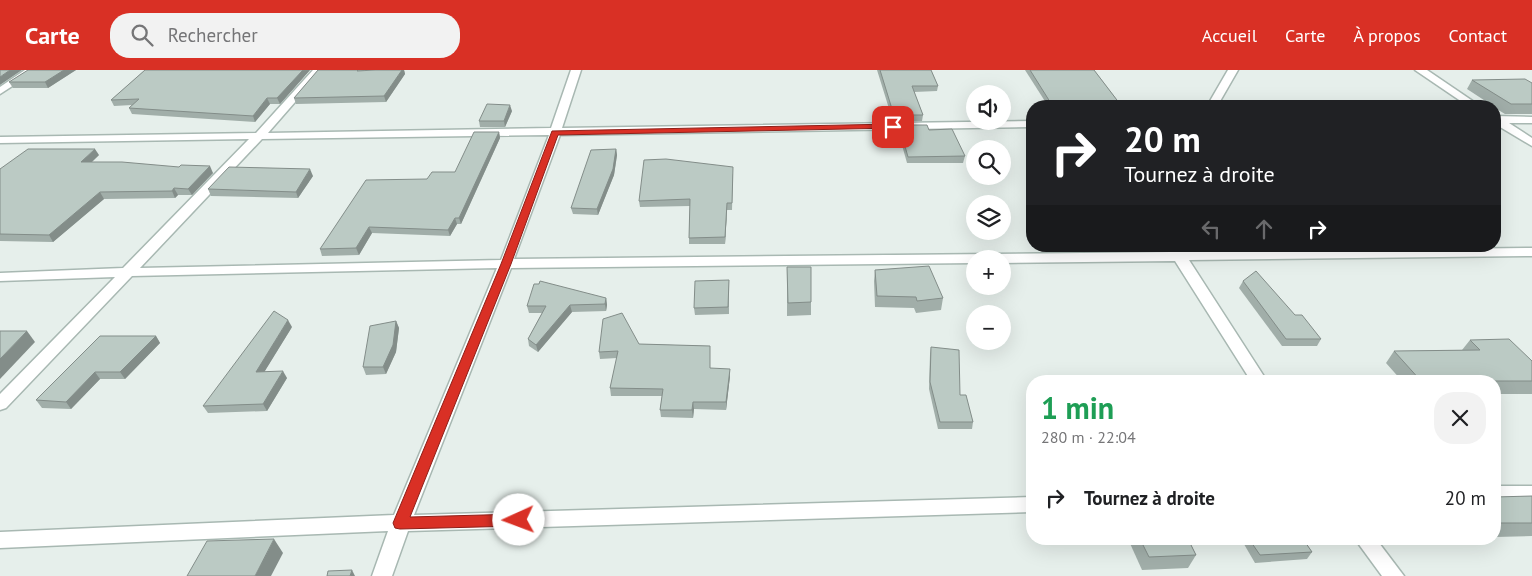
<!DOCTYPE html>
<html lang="fr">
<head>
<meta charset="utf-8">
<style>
	body { margin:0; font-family:"PT Sans",sans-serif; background:#f2f2f2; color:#202124; height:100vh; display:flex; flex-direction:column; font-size:19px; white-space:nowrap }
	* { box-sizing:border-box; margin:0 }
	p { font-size:16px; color:#757577 }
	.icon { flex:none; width:28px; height:28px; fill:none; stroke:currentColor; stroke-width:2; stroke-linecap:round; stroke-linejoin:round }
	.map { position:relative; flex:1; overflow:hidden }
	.sheet { position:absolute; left:1026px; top:305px; width:475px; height:170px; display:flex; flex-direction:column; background:#fff; border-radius:20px; box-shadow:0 5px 20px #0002 }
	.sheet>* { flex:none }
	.guide { position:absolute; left:1026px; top:30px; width:475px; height:152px; border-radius:20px; box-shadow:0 5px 20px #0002; background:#202124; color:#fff; overflow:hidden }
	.fabs { position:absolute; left:966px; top:15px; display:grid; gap:10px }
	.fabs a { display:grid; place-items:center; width:45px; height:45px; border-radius:50%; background:#fff; box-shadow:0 5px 20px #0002; font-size:25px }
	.pin { position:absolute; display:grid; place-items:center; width:42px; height:42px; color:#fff; margin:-21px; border-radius:10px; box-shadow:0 2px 8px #0006 }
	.me { position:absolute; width:55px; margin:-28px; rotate:268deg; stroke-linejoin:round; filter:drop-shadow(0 0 4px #0008) }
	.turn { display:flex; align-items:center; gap:18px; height:105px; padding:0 15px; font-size:22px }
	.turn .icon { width:65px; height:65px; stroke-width:2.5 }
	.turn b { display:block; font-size:35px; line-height:42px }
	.lanes { display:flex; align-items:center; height:48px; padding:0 15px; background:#0003; justify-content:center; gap:25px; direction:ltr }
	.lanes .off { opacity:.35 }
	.round { display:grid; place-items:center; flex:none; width:52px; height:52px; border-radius:20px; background:#f2f2f2 }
	.head { display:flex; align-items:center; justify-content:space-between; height:85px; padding:0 15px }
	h1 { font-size:30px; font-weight:700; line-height:38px; color:#1e9e55 }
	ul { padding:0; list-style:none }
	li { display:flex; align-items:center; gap:15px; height:75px; padding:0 15px }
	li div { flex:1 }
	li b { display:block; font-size:19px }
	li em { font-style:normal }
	header { display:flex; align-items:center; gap:30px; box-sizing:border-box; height:70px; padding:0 25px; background:#d93025; color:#fff }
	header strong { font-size:24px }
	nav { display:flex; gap:28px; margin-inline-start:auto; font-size:18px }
	.search { width:350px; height:45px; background:#f2f2f2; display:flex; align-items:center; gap:12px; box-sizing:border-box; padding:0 18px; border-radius:20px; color:#757577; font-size:19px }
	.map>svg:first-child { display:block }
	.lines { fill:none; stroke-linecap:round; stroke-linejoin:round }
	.minor-casing { stroke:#a8b8b2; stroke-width:3 }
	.minor { fill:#fff; fill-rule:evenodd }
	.wall { fill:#a1aea9 }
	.shaded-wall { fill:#838d89 }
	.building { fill:#bbcac4; stroke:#838d89 }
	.route { fill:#d93025; stroke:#8d1f18 }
</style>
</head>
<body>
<header>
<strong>Carte</strong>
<div class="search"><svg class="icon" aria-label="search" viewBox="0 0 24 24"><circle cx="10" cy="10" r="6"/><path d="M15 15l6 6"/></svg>Rechercher</div>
<nav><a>Accueil</a><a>Carte</a><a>À propos</a><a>Contact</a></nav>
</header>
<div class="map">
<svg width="1532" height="506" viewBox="0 0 1532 506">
	<rect width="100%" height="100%" fill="#e6efeb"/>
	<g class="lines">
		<defs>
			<g id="minor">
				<polygon points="25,0 37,0 0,24 0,17"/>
				<path d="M313 0H323L268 63 551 58 571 0H581L562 58 1032 51V57L560 65 514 189 1171 182 1169 179 1171 176H1181L1184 182 1532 178V186L1189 190 1267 311H1251L1175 191 1002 193V189H975V193L511 198 414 445 1032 427V442L408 461 392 506H372L388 461 0 478V462L394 445 497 198 132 206 6 338 0 340V324L115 207 0 211V203L123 198 249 69 0 73V67L256 63ZM549 65 501 190 140 198 262 69Z"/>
				<polygon points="1228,0 1238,0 1219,33 1216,36 1204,36 1210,31"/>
				<polygon points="1415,0 1427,0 1480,36 1468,36"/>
				<polygon points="1495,46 1532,47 1532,53 1509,53 1532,68 1532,76 1495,54"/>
				<rect x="1495" y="416" width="37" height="14"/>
				<polygon points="1355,469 1376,469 1404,506 1382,506"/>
			</g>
		</defs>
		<use href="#minor" class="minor-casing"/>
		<use href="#minor" class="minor"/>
	</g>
	<g class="wall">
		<polygon points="28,0 76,0 48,18 13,18 9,12"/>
		<polygon points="145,0 310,0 280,34 270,34 255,52 132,44 129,38 132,35 114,36 111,30"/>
		<polygon points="318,0 364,0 364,1 404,0 405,4 386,32 296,34 294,28"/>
		<polygon points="877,0 931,0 938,16 937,21 914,22 923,45 922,51 896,51 894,45 891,45"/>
		<polygon points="1025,0 1094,0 1120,34 1119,36 1048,36"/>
		<polygon points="1472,10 1532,13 1532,44 1505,44 1495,38 1495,36 1493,36 1467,19"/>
		<polygon points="512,41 505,57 480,57 479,51"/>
		<polygon points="899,55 965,86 963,93 907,93 898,61"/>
		<polygon points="499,62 500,68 461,154 457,154 450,166 372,163 359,185 322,186 320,179 427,109 455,102"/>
		<polygon points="616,79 617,85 614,105 598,145 573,144 571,138"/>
		<polygon points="99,85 92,92 213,103 192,125 178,125 175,128 104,129 53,172 0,171 0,99"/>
		<polygon points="733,104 732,140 727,140 725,174 689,174 689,168 690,136 640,137 639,131"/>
		<polygon points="313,106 298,128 211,126 208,119"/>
		<polygon points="787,197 811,232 811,245 787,246"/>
		<polygon points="875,200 943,228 941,240 916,243 914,238 875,237 874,211"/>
		<polygon points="729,210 729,244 695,245 694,238"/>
		<polygon points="1243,211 1321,269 1317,276 1282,276 1239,218"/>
		<polygon points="606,228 607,235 606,241 572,242 538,282 529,276 528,269 542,243 529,243 527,236"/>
		<polygon points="396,251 399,258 396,282 386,304 366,305 363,297"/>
		<polygon points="292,257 264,302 287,308 267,341 208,343 203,336"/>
		<polygon points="156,266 160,273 125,309 100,309 71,339 42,338 36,330"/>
		<polygon points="1470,270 1532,291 1532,324 1495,324 1495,311 1402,311 1386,293 1394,281 1462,280"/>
		<polygon points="639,274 710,276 710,298 730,306 726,340 694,339 693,348 661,347 660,340 662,326 611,326 610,318 617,288 600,289 599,282"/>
		<polygon points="931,277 960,325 973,352 972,359 938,359 929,319 930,284"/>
		<polygon points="1532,426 1532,466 1495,467 1495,427"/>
		<polygon points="1128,469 1188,469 1196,485 1188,498 1142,500"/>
		<polygon points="1241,469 1303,469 1312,482 1307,489 1255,493"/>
	</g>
	<g class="shaded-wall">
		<polygon points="10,0 22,0 0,15 0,7"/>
		<polygon points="64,0 76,0 48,18 45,12"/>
		<polygon points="303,0 310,0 280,34 277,28"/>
		<polygon points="402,0 404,0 405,4 386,32 384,26"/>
		<polygon points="267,28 270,34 255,52 253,46"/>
		<polygon points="510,35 512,41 505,57 504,51"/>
		<polygon points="499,62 500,68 461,154 459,148"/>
		<polygon points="95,79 99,85 85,98 81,92"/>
		<polygon points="616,79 617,85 614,105 598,145 597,139"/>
		<polygon points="210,96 213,103 192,125 188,119"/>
		<polygon points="310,99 313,106 298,128 296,122"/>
		<polygon points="174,118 178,125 175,128 172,121"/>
		<polygon points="100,122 104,129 53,172 49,165"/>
		<polygon points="727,133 727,140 725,174 725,167"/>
		<polygon points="455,148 457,154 450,166 448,160"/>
		<polygon points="369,157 372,163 359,185 356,178"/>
		<polygon points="606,228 607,235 606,241 605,234"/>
		<polygon points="570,235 572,242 538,282 536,275"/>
		<polygon points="288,250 292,257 260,309 256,302"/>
		<polygon points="396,251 399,258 396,282 386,304 383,297"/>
		<polygon points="27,261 35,272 0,309 0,289"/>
		<polygon points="156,266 160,273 125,309 120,302"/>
		<polygon points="730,299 730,306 726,340 726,332"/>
		<polygon points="283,301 287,308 267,341 263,334"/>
		<polygon points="95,302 100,309 71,339 66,332"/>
		<polygon points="693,332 694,339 693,348 692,340"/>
		<polygon points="274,469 283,483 271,506 255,506"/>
		<polygon points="352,500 355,506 350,506"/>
	</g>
	<g class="building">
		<polygon points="0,0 10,0 0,7"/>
		<polygon points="28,0 64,0 45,12 9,12"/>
		<polygon points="145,0 303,0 277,28 267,28 253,46 129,38 139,29 111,30"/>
		<polygon points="318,0 358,0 357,1 375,0 402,0 384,26 294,28"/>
		<polygon points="880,0 931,0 938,16 912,16 923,45 896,45 895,39 892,39"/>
		<polygon points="1030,0 1094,0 1120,34 1052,35"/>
		<polygon points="1525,9 1532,13 1532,34 1511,34 1472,10"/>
		<polygon points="487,34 510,35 504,51 479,51"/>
		<polygon points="899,55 927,55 929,60 952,59 965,86 908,87"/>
		<polygon points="474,62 499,62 459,148 455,148 448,160 369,157 356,178 320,179 366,110 427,109 432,102 455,102"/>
		<polygon points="28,79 95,79 81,92 122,92 179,97 181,95 210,96 188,119 174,118 172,121 100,122 49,165 0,164 0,99"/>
		<polygon points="616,79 613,99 597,139 571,138 591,80"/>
		<polygon points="666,89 733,97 732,133 727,133 725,167 689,168 690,129 639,131 644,90"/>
		<polygon points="229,97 310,99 296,122 208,119"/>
		<polygon points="929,196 943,228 917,231 916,227 877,226 875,200"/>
		<polygon points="787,197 811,197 811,232 788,233"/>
		<polygon points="1256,201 1295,245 1302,245 1321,269 1286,269 1243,211"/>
		<polygon points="729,210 728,237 694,238 695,211"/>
		<polygon points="540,211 606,228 605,234 570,235 536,275 528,269 546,236 527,236 534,214 539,214"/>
		<polygon points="274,241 288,250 256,302 283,301 263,334 203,336"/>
		<polygon points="622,243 639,274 710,276 710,298 730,299 726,332 693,332 692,340 660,340 663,319 610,318 618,281 599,282 603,249"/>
		<polygon points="396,251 393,275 383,297 363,297 370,256"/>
		<polygon points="0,261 27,261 0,289"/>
		<polygon points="100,266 156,266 120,302 95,302 66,332 36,330"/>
		<polygon points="1509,269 1532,291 1532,311 1421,311 1394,281 1480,280 1470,270"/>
		<polygon points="931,277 959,280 960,325 966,325 973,352 940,352 930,312"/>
		<polygon points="1532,426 1532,453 1495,453 1495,427"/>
		<polygon points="274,469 255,506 187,506 207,471"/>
		<polygon points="1140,469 1188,469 1196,485 1149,487"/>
		<polygon points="1249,469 1303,469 1312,482 1260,485"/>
		<polygon points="352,500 350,506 327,506 328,501"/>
	</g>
	<polygon class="route" points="893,54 897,57 896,58 558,65 511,194 410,447 519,444 524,446 526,450 524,454 519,456 400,459 395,458 393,453 501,194 552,61"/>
</svg>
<div class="fabs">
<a><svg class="icon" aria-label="sound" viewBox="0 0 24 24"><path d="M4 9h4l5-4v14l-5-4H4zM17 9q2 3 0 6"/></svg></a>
<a><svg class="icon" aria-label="search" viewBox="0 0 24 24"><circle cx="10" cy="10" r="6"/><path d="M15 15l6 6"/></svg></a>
<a><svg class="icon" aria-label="layers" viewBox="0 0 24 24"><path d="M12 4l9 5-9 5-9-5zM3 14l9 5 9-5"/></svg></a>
<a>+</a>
<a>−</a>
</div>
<div class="pin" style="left:893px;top:57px;background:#d93025"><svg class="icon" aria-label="arrive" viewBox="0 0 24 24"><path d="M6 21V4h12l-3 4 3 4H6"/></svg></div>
<svg class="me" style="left:519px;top:450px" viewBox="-20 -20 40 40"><circle r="19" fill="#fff"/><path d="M0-13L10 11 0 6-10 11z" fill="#d93025"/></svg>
<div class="guide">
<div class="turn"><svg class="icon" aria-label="right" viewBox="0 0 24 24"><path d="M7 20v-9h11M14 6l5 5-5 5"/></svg><div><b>20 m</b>Tournez à droite</div></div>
<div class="lanes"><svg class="icon off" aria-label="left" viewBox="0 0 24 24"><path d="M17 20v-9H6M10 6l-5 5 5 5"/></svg><svg class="icon off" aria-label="ahead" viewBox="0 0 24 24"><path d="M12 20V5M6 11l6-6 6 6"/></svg><svg class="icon" aria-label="right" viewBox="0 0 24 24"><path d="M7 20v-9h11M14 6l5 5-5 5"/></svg></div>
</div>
<section class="sheet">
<div class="head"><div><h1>1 min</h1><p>280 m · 22:04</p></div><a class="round"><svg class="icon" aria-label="close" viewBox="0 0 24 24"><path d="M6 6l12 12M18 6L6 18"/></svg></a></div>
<ul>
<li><svg class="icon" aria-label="right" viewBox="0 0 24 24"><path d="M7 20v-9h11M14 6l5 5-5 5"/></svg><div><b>Tournez à droite</b></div><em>20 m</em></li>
</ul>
</section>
</div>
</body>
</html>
